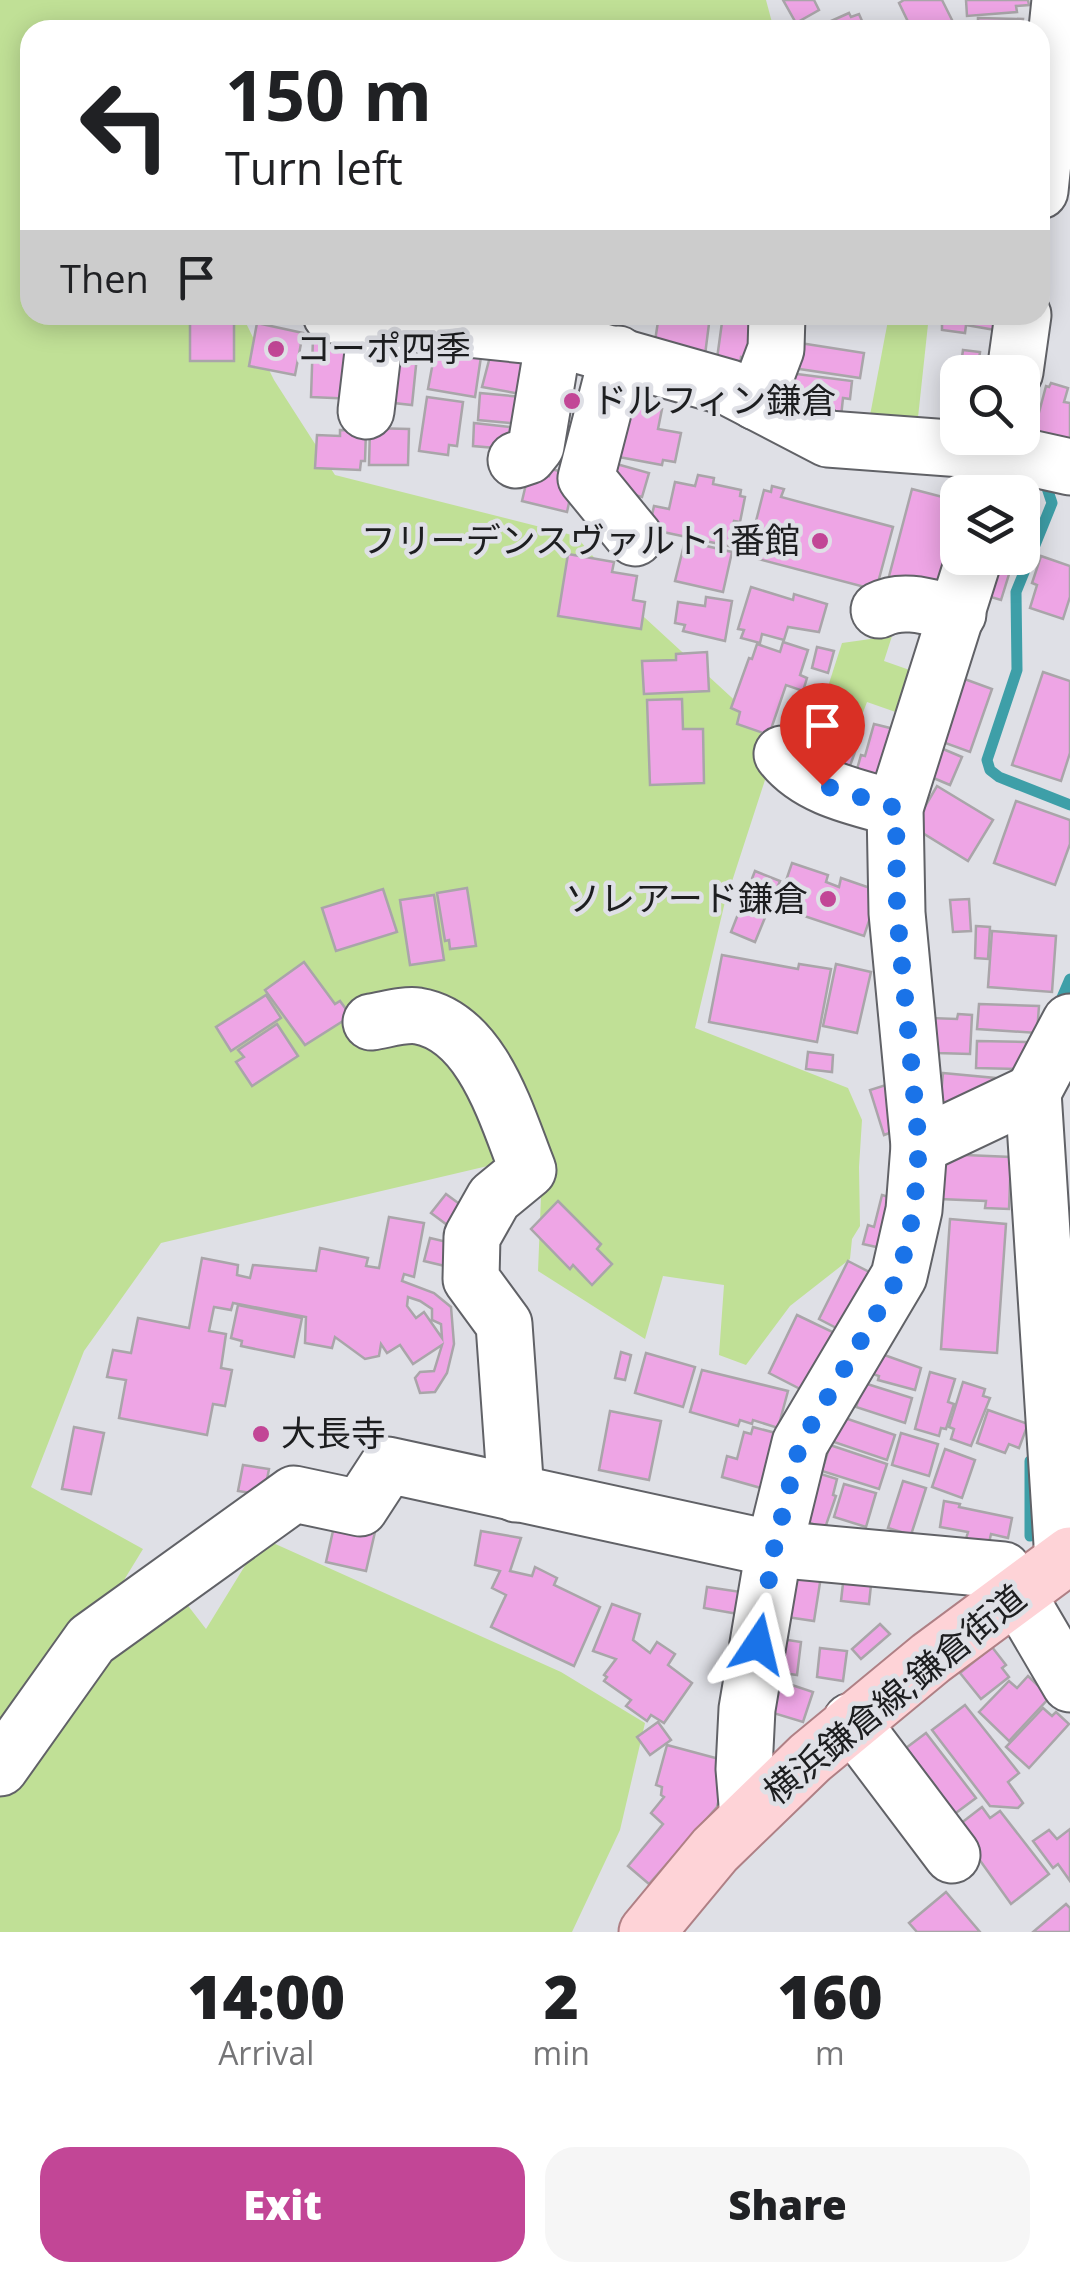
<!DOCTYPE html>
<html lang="en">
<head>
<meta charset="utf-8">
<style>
	body { margin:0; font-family:"Open Sans","Noto Sans JP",sans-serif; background:#f6f6f6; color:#202124; height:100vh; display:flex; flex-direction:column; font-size:38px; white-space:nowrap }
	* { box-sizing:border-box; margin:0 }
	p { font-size:32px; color:#757577 }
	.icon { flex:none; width:55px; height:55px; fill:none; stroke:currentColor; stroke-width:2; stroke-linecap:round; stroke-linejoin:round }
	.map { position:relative; height:1932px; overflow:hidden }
	.side { display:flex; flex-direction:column; background:#fff; flex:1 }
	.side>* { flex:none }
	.guide { position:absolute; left:20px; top:20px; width:1030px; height:305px; border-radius:30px; box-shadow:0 5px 25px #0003; background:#fff; color:#202124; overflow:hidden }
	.fabs { position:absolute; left:940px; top:355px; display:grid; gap:20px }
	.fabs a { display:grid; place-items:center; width:100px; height:100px; border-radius:20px; background:#fff; box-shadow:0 5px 25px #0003; font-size:50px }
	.pin { position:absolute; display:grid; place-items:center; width:85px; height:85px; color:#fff; margin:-102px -42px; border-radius:50% 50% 50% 0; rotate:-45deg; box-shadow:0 0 10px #0007 }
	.pin .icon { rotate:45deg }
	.me { position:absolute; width:110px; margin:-55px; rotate:10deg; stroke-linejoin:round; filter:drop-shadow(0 0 8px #0008) }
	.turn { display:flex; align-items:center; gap:35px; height:210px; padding:0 40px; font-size:45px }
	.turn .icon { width:130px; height:130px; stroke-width:2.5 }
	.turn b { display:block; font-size:70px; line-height:85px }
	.then { display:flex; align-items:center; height:95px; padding:0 40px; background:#0003; gap:20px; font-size:38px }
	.eta { display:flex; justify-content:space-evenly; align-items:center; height:170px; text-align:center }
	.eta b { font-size:60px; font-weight:800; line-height:70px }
	.action { display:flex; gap:20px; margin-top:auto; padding:20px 40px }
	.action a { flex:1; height:115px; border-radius:30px; background:#c24696; color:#fff; font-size:40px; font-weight:800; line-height:115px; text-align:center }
	.action a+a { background:#f6f6f6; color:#202124 }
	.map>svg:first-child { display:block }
	.green { fill:#c0e096 }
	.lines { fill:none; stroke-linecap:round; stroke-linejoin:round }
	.stream { stroke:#3e9fa8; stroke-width:11 }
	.building { fill:#eea5e5; stroke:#a9a5a9; stroke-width:2.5; fill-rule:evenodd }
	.minor-casing { stroke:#616267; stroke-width:59 }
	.major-casing { stroke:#af8085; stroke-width:59 }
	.minor { stroke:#fff; stroke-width:55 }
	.major { stroke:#fed3d7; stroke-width:55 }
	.route { stroke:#1a73e8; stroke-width:18; stroke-dasharray:0 32.4 }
	.poi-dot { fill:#c24696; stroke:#dfe0e6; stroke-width:4 }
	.labels { text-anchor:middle; stroke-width:9; stroke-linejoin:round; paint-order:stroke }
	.poi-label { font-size:35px; fill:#1d1e20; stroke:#dfe0e6; text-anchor:start }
	.street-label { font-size:35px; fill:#1d1e20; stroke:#dfe0e6 }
</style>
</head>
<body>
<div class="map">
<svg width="1070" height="1932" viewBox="0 0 1070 1932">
	<rect width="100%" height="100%" fill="#dfe0e6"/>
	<g class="green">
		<polygon points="0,0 766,0 774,30 30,30 30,315 242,315 274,380 335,475 576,536 644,617 778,740 724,906 695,1028 848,1088 862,1120 859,1167 860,1226 852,1239 850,1259 790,1306 746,1365 719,1355 724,1285 663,1276 645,1339 538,1271 541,1197 549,1165 517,1159 161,1243 84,1351 31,1487 143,1549 121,1585 0,1736"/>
		<polygon points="889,315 929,315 916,436 868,426"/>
		<polygon points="892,636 884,661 921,674 907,716 867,702 862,715 823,702 842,643"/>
		<polygon points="262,1538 561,1672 645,1723 620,1830 572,1932 0,1932 0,1754 179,1594 206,1629"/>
	</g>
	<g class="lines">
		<g class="stream">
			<polyline points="1043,476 1052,503 1016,592 1017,670 987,760 990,770 999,777 1070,805"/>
			<polyline points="1058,1007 1070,979"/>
			<polyline points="1030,1461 1030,1536"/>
		</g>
	</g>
	<g class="building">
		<polygon points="783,0 814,0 819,10 796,23"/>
		<polygon points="904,0 942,0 957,30 912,30 899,3"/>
		<polygon points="966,0 1028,0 1029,5 1016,6 1017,12 967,16"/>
		<polygon points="849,13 851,17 859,14 866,30 811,30"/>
		<polygon points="978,18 1023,19 1022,27 1028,26 1028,30 978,30"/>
		<rect x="190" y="315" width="44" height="46"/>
		<polygon points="659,315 710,316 705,355 655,341"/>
		<polygon points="723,315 759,315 754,359 741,357 739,369 716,366"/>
		<polygon points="942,315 997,315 995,330 966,325 965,333 942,330"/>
		<polygon points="257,323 303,333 295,375 249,366"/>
		<polygon points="348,330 355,399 311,397 313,338 324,339"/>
		<polygon points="390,343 418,346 412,405 375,401"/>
		<polygon points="800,343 864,353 860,378 786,367"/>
		<polygon points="492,349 528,355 521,394 482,387"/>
		<polygon points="482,350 475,397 428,389 435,351"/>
		<polygon points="963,350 980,352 978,367 961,364"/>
		<polygon points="789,373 852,381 850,399 843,398 841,417 786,395"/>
		<polygon points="1051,383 1068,388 1064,402 1070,403 1070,460 1032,439 1046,386 1049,387"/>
		<polygon points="480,393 522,397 520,424 478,420"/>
		<polygon points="427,397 463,402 457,446 449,445 448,455 419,451"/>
		<polygon points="619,401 662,409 658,429 681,433 675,462 663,460 662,465 608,455"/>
		<polygon points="474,423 510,427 509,438 517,450 473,446"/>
		<polygon points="370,428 409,429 408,465 369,465"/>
		<polygon points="340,430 366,431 365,461 361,461 360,470 315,468 317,435 340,436"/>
		<polygon points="613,463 649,473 642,497 606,487"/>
		<polygon points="530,467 549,476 551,469 575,475 567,512 522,501"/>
		<polygon points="698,475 714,478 713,484 741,490 740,496 745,497 740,522 734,521 729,546 649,529 654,506 669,509 675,482 695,486"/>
		<polygon points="772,486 784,489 781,497 893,527 876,590 747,556 764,490 771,492"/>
		<polygon points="912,489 958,501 958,513 936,596 887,584"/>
		<polygon points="685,541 732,552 723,592 675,581"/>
		<polygon points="568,554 614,562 612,572 637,576 633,600 645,602 641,629 558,616"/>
		<polygon points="1041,556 1070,566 1070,597 1063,619 1030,608 1037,585 1032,583"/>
		<polygon points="995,558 1014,558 1001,600 984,595"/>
		<polygon points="751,587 793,600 794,594 827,604 819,632 788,627 784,640 762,634 760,643 741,638 744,630 738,629"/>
		<polygon points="706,597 732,601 725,641 683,631 685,625 675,623 678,602 705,606"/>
		<polygon points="783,642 808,650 800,675 807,678 803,691 786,685 769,735 737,724 740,712 731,708 749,658 752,659 757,644 780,652"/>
		<polygon points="817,647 834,651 828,673 812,668"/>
		<polygon points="707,652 709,691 644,694 642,661 676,660 676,654"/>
		<polygon points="1043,672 1070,681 1070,753 1061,781 1012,765"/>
		<polygon points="959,677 992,689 970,752 937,740"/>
		<polygon points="682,699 683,729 703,729 704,783 650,785 647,700"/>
		<polygon points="799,703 838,719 835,727 857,736 855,740 859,741 847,774 782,742"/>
		<polygon points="874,724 898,730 878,797 854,780 861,755 865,756"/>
		<polygon points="936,746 962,757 950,785 924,774"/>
		<polygon points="937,786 993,820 968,861 913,827"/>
		<polygon points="1016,801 1070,820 1070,844 1055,885 994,863"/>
		<polygon points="792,863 828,875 826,882 839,887 841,878 879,891 864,936 777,907"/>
		<polygon points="755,871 780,881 755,942 731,932"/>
		<polygon points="467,888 476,946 450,949 449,940 445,941 437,893"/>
		<polygon points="383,889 397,932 336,951 322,908"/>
		<polygon points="434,895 444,960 410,965 400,900"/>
		<polygon points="969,899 971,931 953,932 950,900"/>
		<polygon points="976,926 990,927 988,959 975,958"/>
		<polygon points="992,931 1056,936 1052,992 988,987"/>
		<polygon points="722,955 798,969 799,964 831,969 817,1042 709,1022"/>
		<polygon points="304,962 335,1004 340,1001 351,1016 305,1045 265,990"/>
		<polygon points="836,964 871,972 857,1033 823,1026"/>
		<polygon points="266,995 281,1018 231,1051 216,1027"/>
		<polygon points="979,1004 1039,1006 1037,1033 977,1029"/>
		<polygon points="958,1014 972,1015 970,1054 937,1053 931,1018 957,1019"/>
		<polygon points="277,1024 298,1056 252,1086 236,1062 244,1057 238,1050"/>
		<polygon points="977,1041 1026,1042 1026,1056 1021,1069 976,1068"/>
		<polygon points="808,1052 833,1055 832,1072 806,1069"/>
		<polygon points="943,1073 995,1078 994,1098 939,1119"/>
		<polygon points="889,1084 900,1129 884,1135 870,1090"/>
		<polygon points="942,1154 1011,1157 1009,1209 985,1208 986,1201 940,1199"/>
		<polygon points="446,1194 473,1214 458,1233 431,1213"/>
		<polygon points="882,1195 892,1198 885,1249 863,1244 868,1225 874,1227"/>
		<polygon points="558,1201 601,1244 597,1249 612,1264 592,1285 573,1265 570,1269 531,1229"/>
		<path d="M389 1217 424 1223 414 1277 404 1274 402 1281 434 1293 451 1307 454 1344 447 1373 435 1392 420 1393 415 1378 420 1372 434 1371 442 1345 413 1364 400 1345 387 1353 381 1344 379 1356 365 1359 335 1337 332 1348 305 1343 306 1317 233 1303 231 1310 214 1307 209 1331 226 1334 221 1368 232 1370 225 1406 213 1404 207 1435 119 1418 126 1380 107 1377 113 1350 131 1353 138 1318 189 1328 202 1258 238 1265 237 1275 250 1278 253 1265 316 1271 320 1248 368 1258 366 1266 379 1268ZM408 1297 420 1301 432 1309V1320L441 1324 442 1338 424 1312 416 1318 407 1306Z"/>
		<polygon points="950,1219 1006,1224 997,1353 941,1349"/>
		<polygon points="430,1238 460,1245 445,1266 424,1261"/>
		<polygon points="848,1261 879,1277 850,1335 819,1319"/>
		<polygon points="238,1305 302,1318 294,1357 241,1346 242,1341 231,1338"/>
		<polygon points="797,1315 841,1336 812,1395 769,1373"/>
		<polygon points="873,1351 921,1368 915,1390 878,1380 879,1376 867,1372"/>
		<polygon points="621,1352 631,1355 625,1380 615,1378"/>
		<polygon points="646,1353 695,1367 683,1407 635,1393"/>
		<polygon points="702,1370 788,1391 778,1428 753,1420 752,1424 740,1420 738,1426 690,1412"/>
		<polygon points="930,1372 955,1379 948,1402 954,1404 946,1429 941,1428 939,1436 915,1429"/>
		<polygon points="963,1382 985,1389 983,1396 990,1398 971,1446 951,1439 954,1429 949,1427"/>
		<polygon points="864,1383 912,1398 905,1423 856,1407"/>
		<polygon points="988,1410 1028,1424 1019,1448 1009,1444 1005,1453 977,1443"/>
		<polygon points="610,1411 661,1421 649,1480 599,1470"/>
		<polygon points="839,1416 895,1435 887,1460 831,1441"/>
		<polygon points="74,1427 104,1433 91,1494 62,1489"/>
		<polygon points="753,1427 783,1435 768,1490 722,1477 727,1456 737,1459 744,1432 751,1434"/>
		<polygon points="901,1433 938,1444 929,1476 892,1465"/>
		<polygon points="830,1445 887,1464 879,1489 822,1471"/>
		<polygon points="945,1449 975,1460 962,1498 932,1487"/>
		<polygon points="243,1465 269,1469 264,1495 238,1491"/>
		<polygon points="811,1471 837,1479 833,1495 836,1496 825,1528 795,1518"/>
		<polygon points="903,1481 926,1488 911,1535 888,1528"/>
		<polygon points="844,1484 876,1493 866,1527 834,1517"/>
		<polygon points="944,1501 960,1504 959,1507 1012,1518 1008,1538 991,1534 989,1543 966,1539 968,1532 940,1527"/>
		<polygon points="335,1522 375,1532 366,1571 326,1562"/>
		<polygon points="481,1531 521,1538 510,1571 532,1576 535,1567 557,1578 554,1585 600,1607 574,1666 491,1627 506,1595 492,1588 500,1571 475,1565"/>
		<polygon points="789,1564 822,1570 814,1621 780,1616"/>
		<polygon points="845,1566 925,1575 924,1591 871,1585 869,1604 841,1601"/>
		<polygon points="707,1587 741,1592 738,1614 704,1608"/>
		<polygon points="612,1604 640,1614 633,1640 650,1653 657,1642 675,1654 668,1665 692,1683 664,1723 651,1715 647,1721 626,1706 631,1700 604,1681 607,1677 604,1675 616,1659 593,1651"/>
		<polygon points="880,1624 890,1634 861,1659 852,1649"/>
		<polygon points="775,1638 801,1642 797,1675 770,1671"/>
		<polygon points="992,1647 1006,1665 1002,1668 1009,1677 981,1699 960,1673"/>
		<polygon points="820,1648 847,1651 843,1681 817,1677"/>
		<polygon points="1028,1676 1050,1697 1009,1741 979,1712 1009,1681 1017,1688"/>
		<polygon points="780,1681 813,1692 803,1722 770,1712"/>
		<polygon points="965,1705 1019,1773 1008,1782 1023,1803 1018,1808 990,1806 932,1730"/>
		<polygon points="1043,1708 1052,1716 1056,1712 1069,1724 1029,1768 1006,1747"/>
		<polygon points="658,1722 671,1740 650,1755 637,1737"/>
		<polygon points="926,1733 976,1798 949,1818 929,1794 937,1788 906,1748"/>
		<polygon points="667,1745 723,1760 724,1779 717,1807 649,1884 628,1866 663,1824 651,1813 664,1797 661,1795 662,1787 656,1785"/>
		<polygon points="982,1807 990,1818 1000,1811 1049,1874 1011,1904 964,1838 960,1824"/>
		<polygon points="1070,1829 1070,1881 1058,1864 1053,1868 1033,1841 1049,1830 1057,1839"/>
		<polygon points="946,1892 980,1932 917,1932 909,1923"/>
		<polygon points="1066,1904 1070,1908 1070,1932 1033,1932"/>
	</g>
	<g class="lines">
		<defs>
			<g id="minor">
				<polyline points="1040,191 1060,0"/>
				<polyline points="331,315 554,338 730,388 828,439 1003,452 1070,467"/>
				<polyline points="618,354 586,478 635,538"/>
				<polyline points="1015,372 1023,315"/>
				<polyline points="756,402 776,349 777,315"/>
				<polyline points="366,411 377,318"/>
				<polyline points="516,460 528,456 536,446 554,338"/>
				<path d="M879 610C904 597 932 608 958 614"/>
				<path d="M782 754C808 788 855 797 895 808"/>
				<path d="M371 1022C385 1020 404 1014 418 1016 483 1027 507 1118 528 1170L494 1198 472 1237 471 1279 504 1324 516 1494"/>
				<polyline points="919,1146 1033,1092"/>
				<polyline points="1063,1560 1033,1092 1070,1022"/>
				<polyline points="851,1721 952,1855"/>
				<polyline points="0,1768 91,1640 294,1494 360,1508 388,1465 774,1549 1003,1570 1070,1684"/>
				<polyline points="748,1817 744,1769 747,1709 774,1549 800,1443 899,1276 914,1210 919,1146 897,913 895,808 974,558"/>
			</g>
			<polyline id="major" points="647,1932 715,1850 810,1758 931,1658 1070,1555"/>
		</defs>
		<use href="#minor" class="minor-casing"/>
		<use href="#major" class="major-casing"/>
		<use href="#minor" class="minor"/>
		<use href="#major" class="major"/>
	</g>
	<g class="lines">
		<polyline class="route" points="758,1644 774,1549 800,1444 899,1276 914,1210 919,1146 897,913 896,808 822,785"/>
	</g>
	<g class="poi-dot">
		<circle cx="276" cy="349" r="10"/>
		<circle cx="572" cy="401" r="10"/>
		<circle cx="820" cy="541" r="10"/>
		<circle cx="828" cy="899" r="10"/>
		<circle cx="261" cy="1434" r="10"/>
	</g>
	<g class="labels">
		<g class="poi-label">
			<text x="296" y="361">コーポ四季</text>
			<text x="592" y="413">ドルフィン鎌倉</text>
			<text x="800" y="553" text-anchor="end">フリーデンスヴァルト1番館</text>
			<text x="808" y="911" text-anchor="end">ソレアード鎌倉</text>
			<text x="281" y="1446">大長寺</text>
		</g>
		<g class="street-label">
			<text transform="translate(895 1695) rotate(-39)" y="12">横浜鎌倉線;鎌倉街道</text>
		</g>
	</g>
</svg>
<div class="fabs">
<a><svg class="icon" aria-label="search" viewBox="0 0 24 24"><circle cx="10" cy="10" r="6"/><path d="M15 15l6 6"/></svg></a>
<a><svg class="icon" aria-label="layers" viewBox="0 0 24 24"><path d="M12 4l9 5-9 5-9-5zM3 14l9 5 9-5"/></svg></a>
</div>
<div class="pin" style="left:822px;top:785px;background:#d93025"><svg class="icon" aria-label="arrive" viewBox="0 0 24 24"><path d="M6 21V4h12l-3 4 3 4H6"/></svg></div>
<svg class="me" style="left:758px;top:1644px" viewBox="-20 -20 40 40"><path d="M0-17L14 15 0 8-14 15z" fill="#1a73e8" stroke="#fff" stroke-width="4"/></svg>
<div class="guide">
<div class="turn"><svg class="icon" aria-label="left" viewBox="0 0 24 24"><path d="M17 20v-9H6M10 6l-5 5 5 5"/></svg><div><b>150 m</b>Turn left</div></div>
<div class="then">Then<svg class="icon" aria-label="arrive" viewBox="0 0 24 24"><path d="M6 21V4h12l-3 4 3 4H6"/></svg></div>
</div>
</div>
<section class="side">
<div class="eta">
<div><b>14:00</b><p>Arrival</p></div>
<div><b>2</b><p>min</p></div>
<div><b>160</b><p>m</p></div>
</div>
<div class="action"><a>Exit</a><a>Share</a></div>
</section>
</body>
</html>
